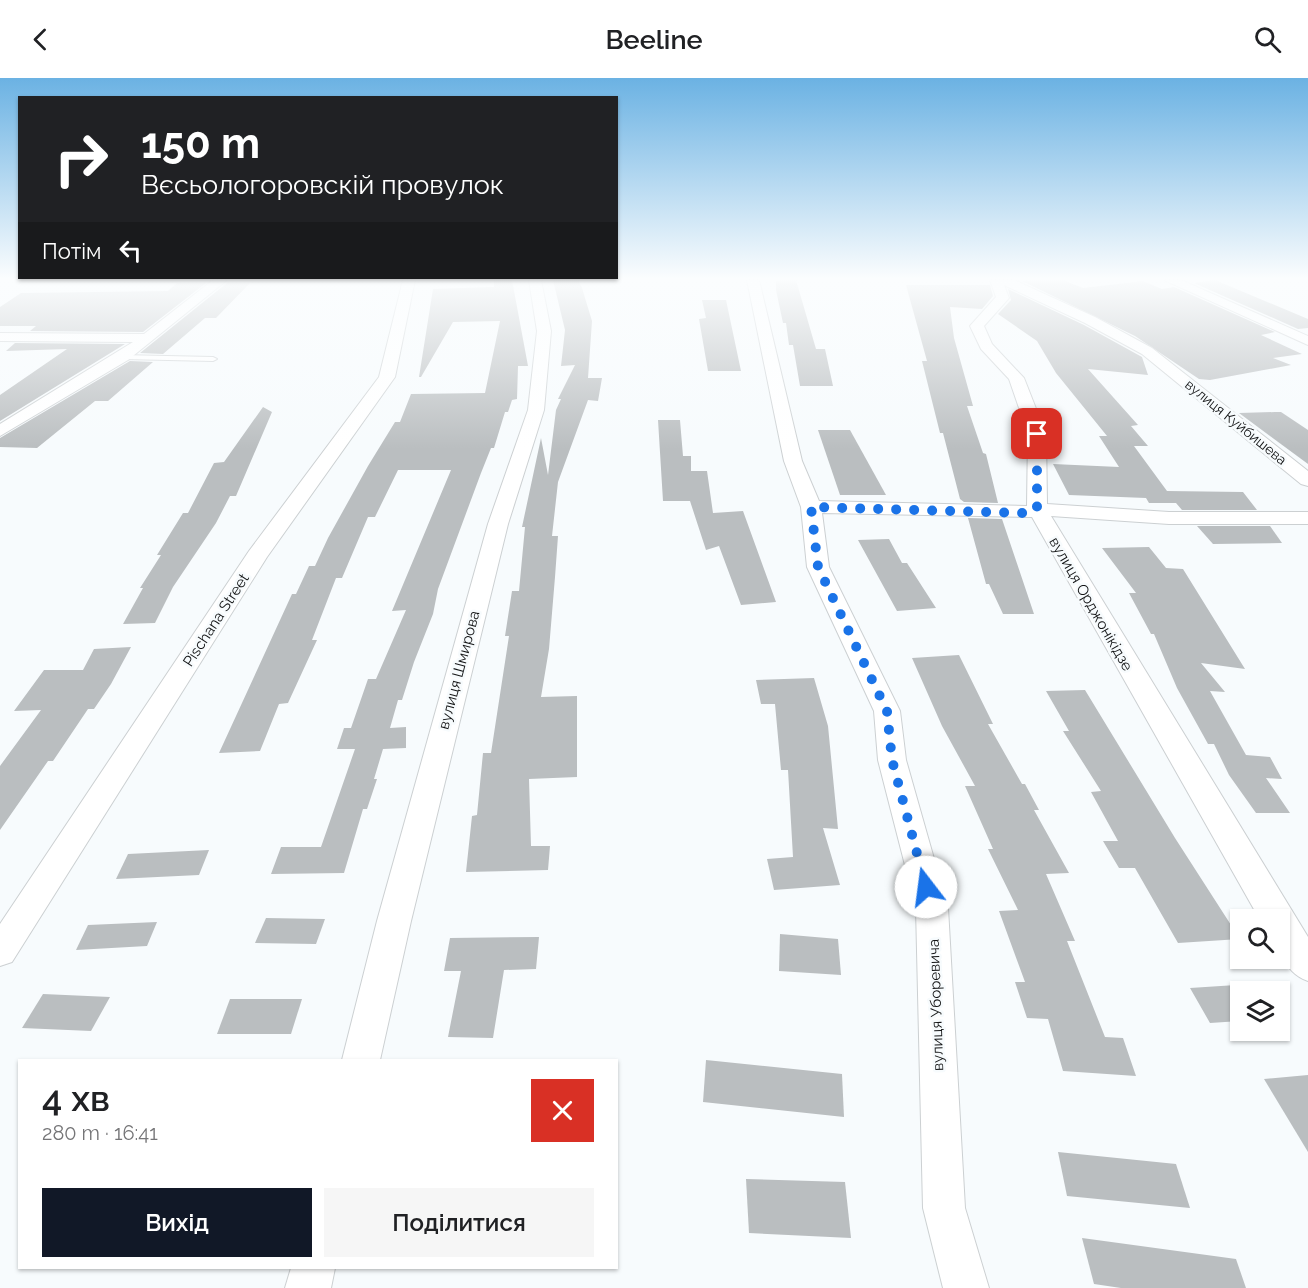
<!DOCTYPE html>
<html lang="uk">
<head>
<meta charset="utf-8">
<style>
	body { margin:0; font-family:Raleway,sans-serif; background:#f6f6f6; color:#202124; height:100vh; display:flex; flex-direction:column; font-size:22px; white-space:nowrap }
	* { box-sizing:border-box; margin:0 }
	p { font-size:20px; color:#757577 }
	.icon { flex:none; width:33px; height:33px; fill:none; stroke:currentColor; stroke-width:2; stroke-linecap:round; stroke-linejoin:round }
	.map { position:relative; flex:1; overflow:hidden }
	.sheet { position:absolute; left:18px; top:981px; width:600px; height:210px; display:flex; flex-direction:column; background:#fff; border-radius:0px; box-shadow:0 2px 4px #0004 }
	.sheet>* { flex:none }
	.banner { position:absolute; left:18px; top:18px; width:600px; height:183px; border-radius:0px; box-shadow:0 2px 4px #0004; background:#202124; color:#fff; overflow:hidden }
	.controls { position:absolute; left:1230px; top:831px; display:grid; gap:12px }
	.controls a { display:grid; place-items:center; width:60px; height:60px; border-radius:0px; background:#fff; box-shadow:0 2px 4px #0004; font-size:30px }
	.pin { position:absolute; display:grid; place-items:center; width:51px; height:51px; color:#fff; margin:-26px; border-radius:12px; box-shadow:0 3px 9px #0006 }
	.me { position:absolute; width:66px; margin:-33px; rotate:345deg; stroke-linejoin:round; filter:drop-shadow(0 0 4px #0008) }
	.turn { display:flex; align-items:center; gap:21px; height:126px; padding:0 24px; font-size:27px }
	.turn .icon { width:78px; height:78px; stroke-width:2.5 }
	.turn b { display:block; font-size:42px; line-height:51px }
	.then { display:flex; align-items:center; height:57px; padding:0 24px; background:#0003; gap:12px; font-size:22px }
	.round { display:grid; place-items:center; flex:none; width:63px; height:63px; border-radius:0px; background:#f6f6f6 }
	.head { display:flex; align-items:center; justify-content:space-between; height:102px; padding:0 24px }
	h1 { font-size:36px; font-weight:600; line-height:45px }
	.cta { display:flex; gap:12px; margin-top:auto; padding:12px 24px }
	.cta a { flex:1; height:69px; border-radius:0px; background:#111827; color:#fff; font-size:24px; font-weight:600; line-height:69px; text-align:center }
	.cta a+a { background:#f6f6f6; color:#202124 }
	header { display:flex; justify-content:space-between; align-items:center; height:78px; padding:0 24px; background:#fff; font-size:27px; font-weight:600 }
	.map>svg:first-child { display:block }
	.building { fill:#babec0 }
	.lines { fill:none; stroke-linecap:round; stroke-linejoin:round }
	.service-casing { stroke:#ccd0d2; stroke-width:2 }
	.minor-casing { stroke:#ccd0d2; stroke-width:2 }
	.service { fill:#fff; fill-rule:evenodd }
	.minor { fill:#fff; fill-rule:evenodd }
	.route { stroke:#1a73e8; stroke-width:10; stroke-dasharray:0 18 }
	.labels { text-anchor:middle; stroke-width:5; stroke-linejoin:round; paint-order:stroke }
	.far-street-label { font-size:14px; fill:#121314; stroke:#f7fbfd }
	.street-label { font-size:15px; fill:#121314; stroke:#f7fbfd }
</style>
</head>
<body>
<header><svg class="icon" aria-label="back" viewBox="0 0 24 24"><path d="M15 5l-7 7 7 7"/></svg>Beeline<svg class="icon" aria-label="search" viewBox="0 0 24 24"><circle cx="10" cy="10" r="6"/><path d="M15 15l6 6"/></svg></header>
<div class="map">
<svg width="1308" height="1210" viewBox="0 0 1308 1210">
	<rect width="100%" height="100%" fill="#f7fbfd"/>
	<g class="building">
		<polygon points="494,202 512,202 528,288 518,288 517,321 512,322 508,334 505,334 494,370 491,370 481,395 438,511 433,536 414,584 402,622 398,622 390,650 406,649 406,670 383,671 374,701 377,701 367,731 363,731 344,795 271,796 281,769 321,769 355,671 337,671 344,650 351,650 368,601 376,601 406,532 392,533 451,392 398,392 375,439 368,439 342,500 336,500 312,562 317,562 288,625 279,626 260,673 219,675 292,516 296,516 309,488 315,488 328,460 368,388 395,344 400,344 411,316 485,315 500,243 453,244 421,299 419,299 433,211 494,209"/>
		<polygon points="553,202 578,202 582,210 592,243 588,300 602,300 598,323 588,322 558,404 552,458 558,458 555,499 549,571 541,619 577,618 577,699 529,701 531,768 550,768 548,792 466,794 472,738 477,737 483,675 491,675 509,558 505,558 512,513 519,513 525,449 522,449 541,360 548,397 556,332 561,321 558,321 575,287 561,288 565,252"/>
		<polygon points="796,202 816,271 825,271 833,308 800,308 793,267 789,267 786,245 783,245 776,212 776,203"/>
		<polygon points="1063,202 1083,210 1143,203 1162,211 1174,209 1275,254 1261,257 1302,276 1273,280 1291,287 1210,302 1199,301 1135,258 1022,203"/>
		<polygon points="1215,202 1308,241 1308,250 1298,251 1194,205"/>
		<polygon points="177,205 206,205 143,254 30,253 36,248 0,248 0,229 21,215 168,213"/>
		<polygon points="227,205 250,205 216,240 205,240 163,276 140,275"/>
		<polygon points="906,207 990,207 993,218 982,231 950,229 954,260 973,328 967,328 983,375 986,376 998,425 964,424 960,421 943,355 940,355 922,283 927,283"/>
		<polygon points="1008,211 1084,247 1142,279 1148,297 1088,291 1138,347 1131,348 1148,368 1134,368 1167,413 1243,414 1257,432 1182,432 1176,425 1149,425 1146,420 1069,417 1053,386 1119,389 1099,358 1107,358 1056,295 1037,263 998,236 1011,222"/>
		<polygon points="702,222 726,222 741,293 708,293 699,241 706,240"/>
		<polygon points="15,265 125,266 0,343 0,317 67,271 6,273"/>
		<polygon points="130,283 153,284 108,323 95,323 37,370 0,369 0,360"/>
		<polygon points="263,329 272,334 236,418 230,418 216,445 173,509 155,545 123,546 143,510 140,510 161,477 157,477 183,435 188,435 214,385 224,384"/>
		<polygon points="1275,334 1281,334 1308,352 1308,386 1239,335"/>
		<polygon points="658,342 680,342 683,378 691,378 691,393 707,393 713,435 743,433 776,524 741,527 719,468 706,472 690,423 663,423"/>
		<polygon points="818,352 850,352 886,417 840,417"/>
		<polygon points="968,440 1002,441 1034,536 1003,536 989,506 986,506"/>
		<polygon points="1197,448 1270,448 1282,465 1213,466"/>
		<polygon points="889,461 902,485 907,485 936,530 897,533 858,462"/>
		<polygon points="1149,469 1166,490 1183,491 1245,591 1201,585 1225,614 1210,613 1246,677 1270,679 1282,701 1266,700 1290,735 1256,735 1229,697 1214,666 1208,666 1177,610 1154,556 1151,556 1129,515 1136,515 1102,470"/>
		<polygon points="131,569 111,606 94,631 88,631 53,683 48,683 0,752 0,688 41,632 14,633 44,592 83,592 94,571"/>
		<polygon points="959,577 993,646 988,646 1022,706 1025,706 1039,732 1034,732 1069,795 1046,796 1075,863 1067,863 1105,959 1123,960 1136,998 1063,993 1048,941 1027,940 1015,904 1025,904 999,833 1018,832 988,771 993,771 965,708 975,708 942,648 912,580"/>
		<polygon points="814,600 828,648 838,751 823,750 840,807 774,812 767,781 793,779 788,692 781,692 775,626 761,626 756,602"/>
		<polygon points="1085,612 1175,760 1240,861 1178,865 1135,790 1119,790 1103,763 1118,763 1091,714 1101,713 1063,653 1069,653 1046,613"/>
		<polygon points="209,772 199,797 116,801 128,776"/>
		<polygon points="266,840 325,841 316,866 255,865"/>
		<polygon points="157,844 147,868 76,872 88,847"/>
		<polygon points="780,856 838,861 841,897 779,893"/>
		<polygon points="539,859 536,891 504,892 493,960 448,959 461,893 444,893 450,860"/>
		<polygon points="1267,905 1272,914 1240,914 1240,943 1210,945 1190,910"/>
		<polygon points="43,916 110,919 91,953 22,950"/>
		<polygon points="230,921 302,921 291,956 217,956"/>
		<polygon points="706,982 842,996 844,1039 703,1024"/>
		<polygon points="1308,997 1308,1074 1264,1001"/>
		<polygon points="1058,1074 1176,1086 1190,1130 1067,1118"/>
		<polygon points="746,1101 845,1104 851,1160 749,1155"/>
		<polygon points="1082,1160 1236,1181 1246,1210 1121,1210 1094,1206"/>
	</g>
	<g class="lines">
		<defs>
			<polygon id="service" points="120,277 213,279 217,281 213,283 123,281 120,281"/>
			<g id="minor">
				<polygon points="213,202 227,202 128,282 0,358 0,346 133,264 0,263 0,255 144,256"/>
				<polygon points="403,202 415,202 395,299 267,479 12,884 0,888 0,846 249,473 379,299"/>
				<polygon points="529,202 541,202 551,253 544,332 508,446 411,843 380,982 342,982 377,843 488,446 528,332 537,253"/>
				<path d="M747 202H759L802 383 819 423 1027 428 1028 356 1009 301 981 271 970 248 996 219 990 202H1014L1095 239 1152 270 1308 393V408L1301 406 1142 276 1085 245 1004 207 1009 220 984 248 992 266 1024 300 1046 356 1047 426 1169 434H1308V446H1169L1051 438 1308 859V903C1280 893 1280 867 1280 842H1260L1032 439 822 435 829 489 900 633 906 682 948 830 965 1130 989 1210H943L923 1130 916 830 878 682 874 633 807 489 801 429 784 383Z"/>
				<polygon points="1164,202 1181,202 1308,258 1308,267"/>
				<polygon points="291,1190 335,1190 331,1210 285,1210"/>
			</g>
		</defs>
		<use href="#service" class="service-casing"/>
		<use href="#minor" class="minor-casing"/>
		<use href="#service" class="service"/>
		<use href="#minor" class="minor"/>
	</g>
	<linearGradient id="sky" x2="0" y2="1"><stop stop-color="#6bb2e3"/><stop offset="0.54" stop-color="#fbfdfe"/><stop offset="1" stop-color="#fbfdfe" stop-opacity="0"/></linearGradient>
	<rect width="1308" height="371" fill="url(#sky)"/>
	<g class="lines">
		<polyline class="route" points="926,809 892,682 887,633 818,489 811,429 1024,435 1037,431 1037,356"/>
	</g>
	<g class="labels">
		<g class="far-street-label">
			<text transform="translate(1236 344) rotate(39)" y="5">вулиця Куйбишева</text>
		</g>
		<g class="street-label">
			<text transform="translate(1091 526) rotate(60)" y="5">вулиця Орджонікідзе</text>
			<text transform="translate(216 542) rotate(-57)" y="5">Pischana Street</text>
			<text transform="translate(459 592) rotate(-75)" y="5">вулиця Шмирова</text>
			<text transform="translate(936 927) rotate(-92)" y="5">вулиця Уборевича</text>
		</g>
	</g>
</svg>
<div class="controls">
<a><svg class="icon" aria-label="search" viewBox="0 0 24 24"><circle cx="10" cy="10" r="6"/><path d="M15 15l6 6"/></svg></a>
<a><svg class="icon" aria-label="layers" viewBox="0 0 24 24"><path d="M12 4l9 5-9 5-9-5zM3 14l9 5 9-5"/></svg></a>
</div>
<div class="pin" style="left:1037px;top:356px;background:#d93025"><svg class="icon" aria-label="arrive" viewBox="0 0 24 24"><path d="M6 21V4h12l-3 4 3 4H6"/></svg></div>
<svg class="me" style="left:926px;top:809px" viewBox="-20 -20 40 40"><circle r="19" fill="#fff"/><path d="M0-13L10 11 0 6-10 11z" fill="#1a73e8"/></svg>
<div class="banner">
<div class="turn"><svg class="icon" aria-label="right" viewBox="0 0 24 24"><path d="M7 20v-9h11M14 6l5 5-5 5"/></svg><div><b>150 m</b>Вєсьологоровскій провулок</div></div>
<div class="then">Потім<svg class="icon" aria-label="left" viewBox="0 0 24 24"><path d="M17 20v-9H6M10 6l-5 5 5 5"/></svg></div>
</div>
<section class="sheet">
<div class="head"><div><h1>4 хв</h1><p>280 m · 16:41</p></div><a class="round" style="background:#d93025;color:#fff"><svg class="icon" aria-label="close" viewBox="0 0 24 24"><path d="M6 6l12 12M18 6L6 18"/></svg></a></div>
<div class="cta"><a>Вихід</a><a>Поділитися</a></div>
</section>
</div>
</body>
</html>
